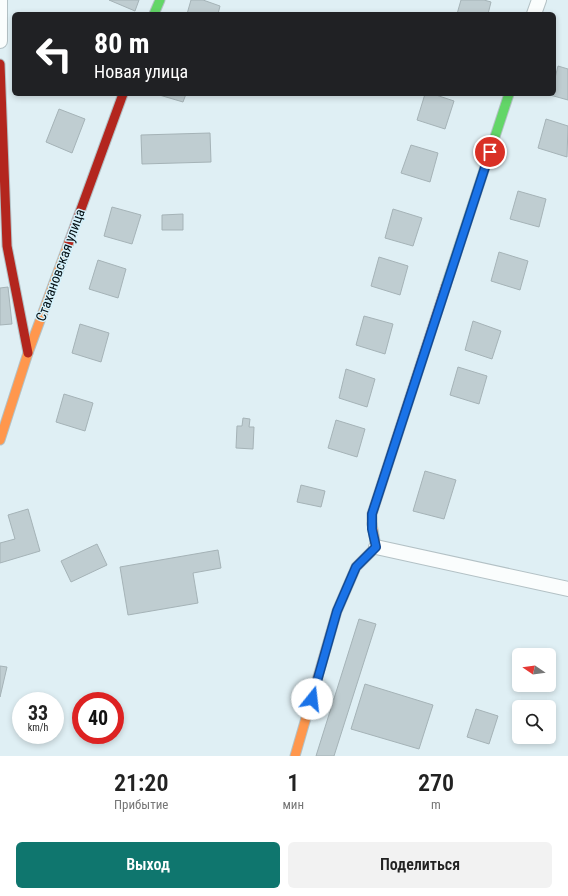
<!DOCTYPE html>
<html lang="ru">
<head>
<meta charset="utf-8">
<style>
	body { margin:0; font-family:"Roboto Condensed",sans-serif; background:#f2f2f2; color:#222; height:100vh; display:flex; flex-direction:column; font-size:15px; white-space:nowrap }
	* { box-sizing:border-box; margin:0 }
	p { font-size:13px; color:#767676 }
	.icon { flex:none; width:22px; height:22px; fill:none; stroke:currentColor; stroke-width:2; stroke-linecap:round; stroke-linejoin:round }
	.map { position:relative; height:756px; overflow:hidden }
	.details { display:flex; flex-direction:column; background:#fff; flex:1 }
	.details>* { flex:none }
	.banner { position:absolute; left:12px; top:12px; width:544px; height:84px; border-radius:6px; box-shadow:0 2px 6px #0003; background:#202124; color:#fff; overflow:hidden }
	.needle { width:26px; rotate:283deg }
	.tools { position:absolute; left:512px; top:648px; display:grid; gap:8px }
	.tools a { display:grid; place-items:center; width:44px; height:44px; border-radius:6px; background:#fff; box-shadow:0 2px 6px #0003; font-size:20px }
	.speed { position:absolute; left:12px; top:692px; display:flex; gap:8px; font-size:20px; font-weight:700; text-align:center }
	.speed>* { display:grid; place-content:center; width:52px; height:52px; border-radius:50%; background:#fff; box-shadow:0 2px 6px #0003; line-height:1 }
	.speed small { font-size:10px; font-weight:400 }
	.speed .limit { border:6px solid #d22; background:#fff; color:#111 }
	.pin { position:absolute; display:grid; place-items:center; width:34px; height:34px; color:#fff; margin:-17px; border:2px solid #fff; border-radius:50%; box-shadow:0 1px 4px #0007 }
	.me { position:absolute; width:44px; margin:-22px; rotate:16deg; stroke-linejoin:round; filter:drop-shadow(0 0 3px #0008) }
	.turn { display:flex; align-items:center; gap:14px; height:84px; padding:0 16px; font-size:18px }
	.turn .icon { width:52px; height:52px; stroke-width:2.5 }
	.turn b { display:block; font-size:28px; line-height:34px }
	.eta { display:flex; justify-content:space-evenly; align-items:center; height:68px; text-align:center }
	.eta b { font-size:24px; font-weight:600; line-height:28px }
	.primary-button { display:flex; gap:8px; margin-top:auto; padding:8px 16px }
	.primary-button a { flex:1; height:46px; border-radius:6px; background:#0f766e; color:#fff; font-size:16px; font-weight:600; line-height:46px; text-align:center }
	.primary-button a+a { background:#f2f2f2; color:#222 }
	.map>svg:first-child { display:block }
	.building { fill:#bfcdd1; stroke:#a5b3b7 }
	.lines { fill:none; stroke-linecap:round; stroke-linejoin:round }
	.street-casing { stroke:#b3c1c5; stroke-width:16 }
	.fast-casing { stroke:#b3c1c5; stroke-width:11 }
	.slow-casing { stroke:#b3c1c5; stroke-width:11 }
	.jam-casing { stroke:#b3c1c5; stroke-width:11 }
	.street { stroke:#fafdfd; stroke-width:14 }
	.fast { stroke:#63d668; stroke-width:9 }
	.slow { stroke:#ff974d; stroke-width:9 }
	.jam { stroke:#b3261e; stroke-width:9 }
	.route-casing { stroke:#114b97; stroke-width:10 }
	.route { stroke:#1a73e8; stroke-width:7 }
	.labels { text-anchor:middle; stroke-width:3; stroke-linejoin:round; paint-order:stroke }
	.street-label { font-size:14px; fill:#041014; stroke:#d6f3fd }
</style>
</head>
<body>
<div class="map">
<svg width="568" height="756" viewBox="0 0 568 756">
	<rect width="100%" height="100%" fill="#dfeff4"/>
	<g class="building">
		<polygon points="109,0 139,0 135,11"/>
		<polygon points="191,0 203,0 220,6 218,14 187,14"/>
		<polygon points="461,0 484,0 491,2 488,14 457,14"/>
		<polygon points="558,66 568,69 568,100 550,95 554,94 554,82"/>
		<polygon points="156,94 186,94 183,102"/>
		<polygon points="425,94 433,94 454,101 445,129 417,120"/>
		<polygon points="59,109 85,119 72,153 46,142"/>
		<polygon points="546,119 568,126 567,157 538,148"/>
		<polygon points="210,133 211,162 142,164 141,135"/>
		<polygon points="411,145 438,153 430,182 401,173"/>
		<polygon points="518,191 546,199 539,227 510,219"/>
		<polygon points="112,207 141,215 132,244 104,236"/>
		<polygon points="393,209 422,218 413,246 385,238"/>
		<polygon points="183,214 183,230 162,230 162,215"/>
		<polygon points="499,252 528,261 520,290 491,281"/>
		<polygon points="379,257 408,266 400,295 371,286"/>
		<polygon points="98,260 126,269 118,298 89,289"/>
		<polygon points="8,287 12,324 0,325 0,288"/>
		<polygon points="364,316 393,324 385,354 356,345"/>
		<polygon points="473,321 501,331 492,359 465,350"/>
		<polygon points="80,324 109,333 101,362 72,353"/>
		<polygon points="458,367 487,376 479,404 450,395"/>
		<polygon points="346,369 375,379 367,407 339,398"/>
		<polygon points="64,394 93,403 85,431 56,422"/>
		<polygon points="243,418 250,419 249,427 254,427 253,449 236,448 237,426 242,426"/>
		<polygon points="336,420 365,429 357,457 328,448"/>
		<polygon points="425,471 456,480 444,519 413,511"/>
		<polygon points="301,485 325,491 321,507 297,502"/>
		<polygon points="28,509 40,551 0,563 0,543 15,539 8,515"/>
		<polygon points="97,544 107,565 71,582 61,561"/>
		<polygon points="218,550 221,568 193,573 198,603 128,615 120,567"/>
		<polygon points="359,619 376,624 334,756 316,756"/>
		<polygon points="0,666 7,667 0,697"/>
		<polygon points="365,684 433,705 419,749 351,729"/>
		<polygon points="476,709 498,716 489,744 467,737"/>
	</g>
	<g class="lines">
		<defs>
			<g id="street">
				<polyline points="534,14 539,0"/>
				<polyline points="0,41 0,0"/>
				<polyline points="376,547 568,589"/>
			</g>
			<g id="fast">
				<polyline points="154,14 160,0"/>
				<polyline points="446,286 509,94"/>
			</g>
			<g id="slow">
				<polyline points="0,440 28,353 69,242"/>
				<polyline points="295,756 337,611 356,567 376,547 372,524"/>
			</g>
			<g id="jam">
				<polyline points="0,64 7,246 28,353"/>
				<polyline points="69,242 123,94"/>
				<polyline points="372,524 372,514 446,286"/>
			</g>
		</defs>
		<use href="#street" class="street-casing"/>
		<use href="#fast" class="fast-casing"/>
		<use href="#slow" class="slow-casing"/>
		<use href="#jam" class="jam-casing"/>
		<use href="#street" class="street"/>
		<use href="#fast" class="fast"/>
		<use href="#slow" class="slow"/>
		<use href="#jam" class="jam"/>
	</g>
	<g class="lines">
		<defs>
			<polyline id="route" points="312,699 337,611 356,567 376,547 372,529 372,514 490,152"/>
		</defs>
		<use href="#route" class="route-casing"/>
		<use href="#route" class="route"/>
	</g>
	<g class="labels">
		<g class="street-label">
			<text transform="translate(60 265) rotate(-70)" y="5">Стахановская улица</text>
		</g>
	</g>
</svg>
<div class="tools">
<a><svg class="needle" viewBox="-14 -14 28 28"><path d="M0-13l5 13h-10z" fill="#e53935"/><path d="M0 13l5-13h-10z" fill="#767676"/></svg></a>
<a><svg class="icon" aria-label="search" viewBox="0 0 24 24"><circle cx="10" cy="10" r="6"/><path d="M15 15l6 6"/></svg></a>
</div>
<div class="speed"><div>33<small>km/h</small></div><div class="limit">40</div></div>
<div class="pin" style="left:490px;top:152px;background:#d93025"><svg class="icon" aria-label="arrive" viewBox="0 0 24 24"><path d="M6 21V4h12l-3 4 3 4H6"/></svg></div>
<svg class="me" style="left:312px;top:699px" viewBox="-20 -20 40 40"><circle r="19" fill="#fff"/><path d="M0-13L10 11 0 6-10 11z" fill="#1a73e8"/></svg>
<div class="banner">
<div class="turn"><svg class="icon" aria-label="left" viewBox="0 0 24 24"><path d="M17 20v-9H6M10 6l-5 5 5 5"/></svg><div><b>80 m</b>Новая улица</div></div>
</div>
</div>
<section class="details">
<div class="eta">
<div><b>21:20</b><p>Прибытие</p></div>
<div><b>1</b><p>мин</p></div>
<div><b>270</b><p>m</p></div>
</div>
<div class="primary-button"><a>Выход</a><a>Поделиться</a></div>
</section>
</body>
</html>
